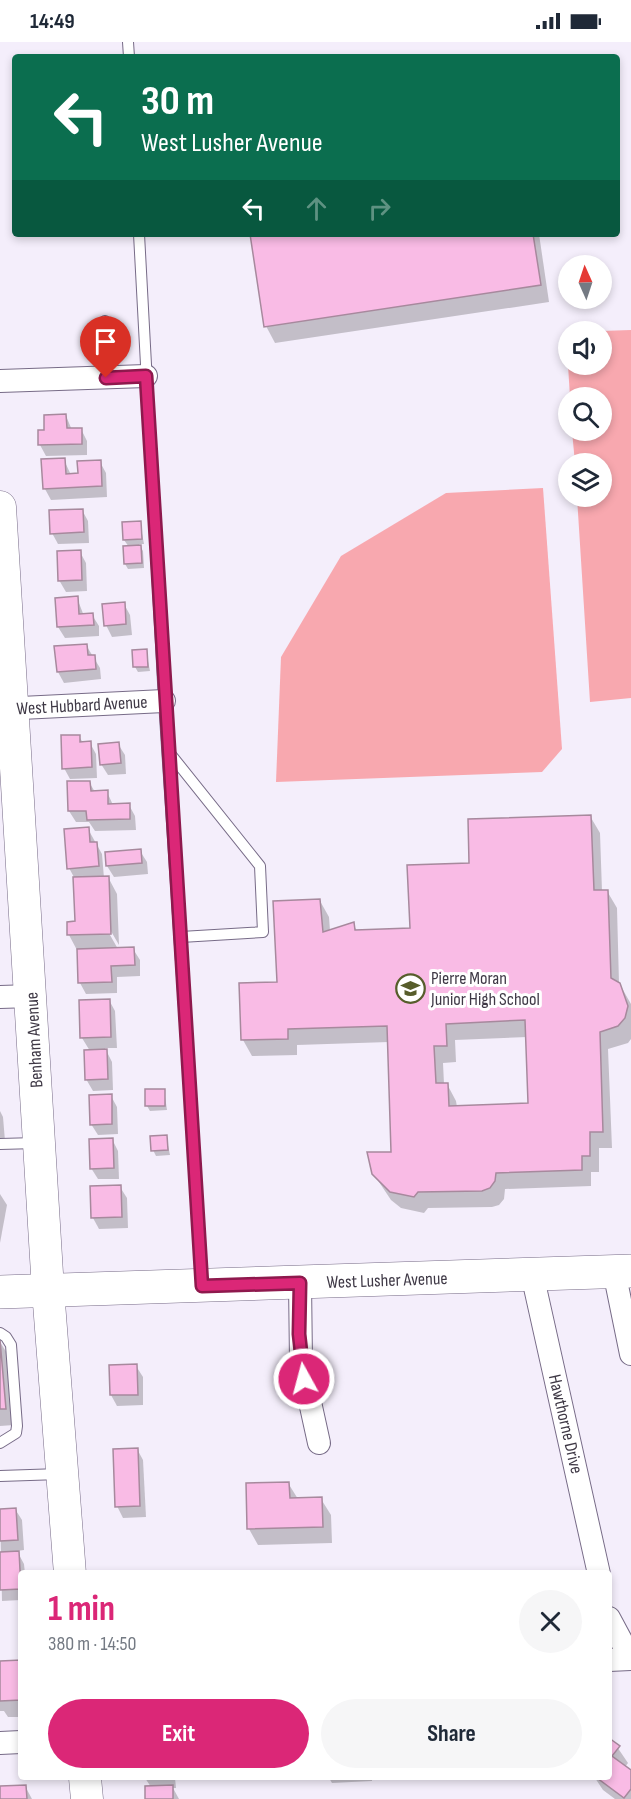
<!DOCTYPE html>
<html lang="en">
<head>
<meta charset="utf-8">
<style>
	body { margin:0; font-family:"Sofia Sans Condensed",sans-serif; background:#f6f6f7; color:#1f2937; height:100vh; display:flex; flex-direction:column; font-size:22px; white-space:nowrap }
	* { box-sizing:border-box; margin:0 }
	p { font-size:20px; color:#747a83 }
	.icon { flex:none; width:33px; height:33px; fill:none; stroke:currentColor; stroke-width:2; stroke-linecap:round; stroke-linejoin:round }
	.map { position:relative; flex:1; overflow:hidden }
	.drawer { position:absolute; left:18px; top:1528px; width:594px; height:210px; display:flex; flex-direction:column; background:#fff; border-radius:6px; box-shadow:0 3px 9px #0003 }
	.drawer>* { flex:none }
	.banner { position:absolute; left:12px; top:12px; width:608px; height:183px; border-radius:6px; box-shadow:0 3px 9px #0003; background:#0b6e4f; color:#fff; overflow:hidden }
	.needle { width:39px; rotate:357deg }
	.fabs { position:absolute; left:558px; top:213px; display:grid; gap:12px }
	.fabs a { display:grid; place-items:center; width:54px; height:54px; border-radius:50%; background:#fff; box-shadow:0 3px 9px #0003; font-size:30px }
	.pin { position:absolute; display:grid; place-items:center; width:51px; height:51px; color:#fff; margin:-62px -26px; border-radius:50% 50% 50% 0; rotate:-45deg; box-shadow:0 0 6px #0007 }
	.pin .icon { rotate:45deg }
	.me { position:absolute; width:66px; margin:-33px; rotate:353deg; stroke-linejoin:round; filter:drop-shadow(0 0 4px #0008) }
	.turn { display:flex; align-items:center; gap:21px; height:126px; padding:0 30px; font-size:27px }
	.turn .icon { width:78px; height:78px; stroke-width:2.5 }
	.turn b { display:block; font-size:42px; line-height:51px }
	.lanes { display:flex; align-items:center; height:57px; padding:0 30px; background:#0003; justify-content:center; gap:30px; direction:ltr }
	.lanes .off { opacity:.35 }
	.round { display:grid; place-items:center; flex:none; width:63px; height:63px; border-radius:32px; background:#f6f6f7 }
	.overview { display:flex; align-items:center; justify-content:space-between; height:102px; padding:0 30px }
	h1 { font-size:36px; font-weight:700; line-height:45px; color:#db2777 }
	.primary-button { display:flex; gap:12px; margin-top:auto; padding:12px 30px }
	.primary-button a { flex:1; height:69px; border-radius:36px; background:#db2777; color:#fff; font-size:24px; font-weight:700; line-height:69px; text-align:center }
	.primary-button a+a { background:#f6f6f7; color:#1f2937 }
	.status { display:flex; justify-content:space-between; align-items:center; height:42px; padding:0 30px; background:#fff; direction:ltr }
	.status svg { height:16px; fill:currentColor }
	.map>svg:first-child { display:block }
	.green { fill:#f8a8af }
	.shadow { fill:#0003; fill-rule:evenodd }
	.building { fill:#f9bbe5; stroke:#a7899d; stroke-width:1.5; fill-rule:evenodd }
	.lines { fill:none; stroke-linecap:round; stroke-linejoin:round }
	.lane-casing { stroke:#776b87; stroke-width:12 }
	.street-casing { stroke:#776b87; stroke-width:24 }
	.secondary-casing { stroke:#776b87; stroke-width:33 }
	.primary-casing { stroke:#776b87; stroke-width:34 }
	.lane { stroke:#fff; stroke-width:10 }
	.street { stroke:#fff; stroke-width:22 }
	.secondary { stroke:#fff; stroke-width:32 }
	.primary { stroke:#fff; stroke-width:33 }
	.route-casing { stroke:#8e194d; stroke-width:15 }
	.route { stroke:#db2777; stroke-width:10 }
	.labels { text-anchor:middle; stroke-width:6; stroke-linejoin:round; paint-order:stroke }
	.street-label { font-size:18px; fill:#3e3845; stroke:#fff }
	.poi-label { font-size:18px; fill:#3e3845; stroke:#fff; text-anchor:start }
</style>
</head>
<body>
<div class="status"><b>14:49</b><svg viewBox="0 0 49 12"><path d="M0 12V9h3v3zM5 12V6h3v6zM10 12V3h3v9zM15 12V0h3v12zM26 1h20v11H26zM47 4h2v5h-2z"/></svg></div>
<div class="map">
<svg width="631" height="1757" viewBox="0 0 631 1757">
	<rect width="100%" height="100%" fill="#f4eefb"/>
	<g class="green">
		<polygon points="631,288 631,656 590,660 577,455 602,454 602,422 575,421 572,389 602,388 602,356 570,355 566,291 568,291 568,322 602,322 601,289"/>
		<polygon points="543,446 562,707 542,730 276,740 281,615 341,514 446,451"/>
	</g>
	<g class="shadow">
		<polygon points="252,192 539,192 549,260 275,301 266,284"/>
		<polygon points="66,374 72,388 81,387 87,399 87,413 46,414 40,403 46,389"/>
		<polygon points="64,418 71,433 79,432 100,420 106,431 107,455 51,458 45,447"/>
		<polygon points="82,468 88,479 89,501 58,502 52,491"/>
		<polygon points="140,481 144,502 139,502 143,509 144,526 128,527 125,522 129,505 124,498"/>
		<polygon points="80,510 86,521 87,549 66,550 59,538"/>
		<polygon points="77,556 84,574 92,573 99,584 99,594 65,596 58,585"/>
		<polygon points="124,562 130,573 132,593 112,595 106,583"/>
		<polygon points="86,603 100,626 101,637 64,641 58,630"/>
		<polygon points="146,609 150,629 138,630 135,625"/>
		<polygon points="79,694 83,701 90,701 96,712 97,736 70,737 64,726"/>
		<polygon points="118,702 125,713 126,732 108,733 101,722"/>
		<polygon points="89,740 95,750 107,750 113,763 129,763 135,774 136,788 95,789 89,780 76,780 69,769"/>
		<path d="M590 774 600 791 602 849H607L617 866 619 941 631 962V997L628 1001 608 1007 612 1106H599V1130H591V1144L505 1147 504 1157 499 1163 492 1165 428 1166 424 1171 401 1166 391 1158 373 1131 392 1112 389 1000 297 1003V1013L252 1014 243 998 278 941 320 859 329 875 330 889 353 882 357 889 411 887 471 822ZM527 995 530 1062 457 1065 456 1059 447 1042H444L443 1021 456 1020 455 998Z"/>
		<polygon points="88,787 102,812 104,836 108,835 117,852 119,903 108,884 106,886 118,907 133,907 140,918 140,934 117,935 117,951 86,952 80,941 78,910 69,893 77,881 75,837 69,826"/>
		<polygon points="140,809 147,820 148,832 114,835 107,824"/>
		<polygon points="109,958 115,969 117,1006 105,1006 112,1020 113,1048 93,1049 86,1037 90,1009 82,996 81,960"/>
		<polygon points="164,1048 167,1068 150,1069 147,1064"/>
		<polygon points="111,1054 117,1065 118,1092 98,1093 91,1082"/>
		<polygon points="0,1069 3,1075 5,1099 0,1100"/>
		<polygon points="166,1094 170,1113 156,1114 153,1108"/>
		<polygon points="112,1097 118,1109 119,1137 98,1137 91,1126"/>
		<polygon points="120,1145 127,1156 128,1186 99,1187 93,1176 91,1146"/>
		<polygon points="0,1152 7,1163 0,1201"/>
		<polygon points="0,1300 10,1316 14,1383 0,1384"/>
		<polygon points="136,1324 143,1335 143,1363 117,1364 111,1353"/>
		<polygon points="137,1407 143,1418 146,1475 123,1476 117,1464"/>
		<polygon points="288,1441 298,1457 321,1457 331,1473 332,1501 258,1503 249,1487"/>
		<polygon points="15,1467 22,1478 24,1508 17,1509 24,1522 25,1532 21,1532 21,1558 2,1559 0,1468"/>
		<polygon points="21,1620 21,1675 8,1675 4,1669 0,1669 0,1621"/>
		<polygon points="609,1693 628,1721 625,1725 631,1730 631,1757 615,1757 603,1748 595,1736 609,1736"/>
		<polygon points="145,1736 175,1736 176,1746 173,1746 179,1757 147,1757 151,1745"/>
		<polygon points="329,1736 372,1736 372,1739 332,1741"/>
		<polygon points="25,1744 32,1757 0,1757 0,1745"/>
	</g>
	<g class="building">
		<polygon points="250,192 533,192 541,243 264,285"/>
		<polygon points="66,372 67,386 82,386 82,402 38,403 38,388 44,388 44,373"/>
		<polygon points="65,416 66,432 78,431 77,419 101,418 102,444 43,447 41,417"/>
		<polygon points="83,467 84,490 50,492 49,468"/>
		<polygon points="141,479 142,497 123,498 122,480"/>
		<polygon points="141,503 142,521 124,522 123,504"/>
		<polygon points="81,508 82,538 58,539 57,509"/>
		<polygon points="78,554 79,572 93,571 94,583 57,585 55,556"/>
		<polygon points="125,560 126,582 104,584 102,562"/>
		<polygon points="87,602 88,613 95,613 96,627 57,630 54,604"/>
		<polygon points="147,607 148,625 133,625 132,608"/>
		<polygon points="61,693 80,693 80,700 91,699 92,725 62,727"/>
		<polygon points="119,700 121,721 100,723 98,702"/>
		<polygon points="67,739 90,739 91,749 108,748 108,762 130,761 130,777 87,778 86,769 68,769"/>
		<path d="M591 773 594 848H608L611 936 620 941 628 964 625 976 618 984 600 990 603 1090H590V1114H582V1128L496 1131 495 1139 490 1146 482 1149 418 1150 414 1155 390 1150 372 1132 367 1110H391L387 984 288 987V997L241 998 239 941 277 940 273 859 320 857 323 890 354 880 355 888 410 886 407 823 469 821 468 777ZM525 978 528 1061 449 1064 448 1041H436L434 1004H447L446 982Z"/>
		<polygon points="89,785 90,800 97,800 99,824 67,827 64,787"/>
		<polygon points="141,807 142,821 106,824 105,810"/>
		<polygon points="109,834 111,892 67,893 67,880 75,879 73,835"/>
		<polygon points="134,905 135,923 111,924 112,940 78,941 77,907"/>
		<polygon points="110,957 111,995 80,996 79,958"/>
		<polygon points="107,1007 108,1037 85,1038 84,1008"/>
		<rect x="145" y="1047" width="20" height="17"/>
		<polygon points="112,1052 112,1082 90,1083 89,1053"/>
		<polygon points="167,1093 168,1108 151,1109 150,1094"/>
		<polygon points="113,1096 114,1126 90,1127 89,1097"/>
		<polygon points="121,1143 122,1175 91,1176 90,1144"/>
		<polygon points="0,1298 6,1367 0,1367"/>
		<polygon points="137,1322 138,1353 110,1353 109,1323"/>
		<polygon points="138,1406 140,1464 115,1465 113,1407"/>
		<polygon points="289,1440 290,1456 322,1455 323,1485 247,1487 246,1441"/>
		<polygon points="16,1466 18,1498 0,1499 0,1467"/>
		<polygon points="19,1509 21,1547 0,1548 0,1510"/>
		<polygon points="21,1618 21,1658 0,1659 0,1619"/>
		<polygon points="609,1696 620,1704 612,1714 631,1728 631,1747 624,1756 597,1736 609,1736"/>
		<polygon points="26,1743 27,1757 0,1757 0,1744"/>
		<polygon points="173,1743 173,1757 145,1757 145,1744"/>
	</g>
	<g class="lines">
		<defs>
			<g id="lane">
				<polyline points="128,0 129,15"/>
				<polyline points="139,192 164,659 202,1241"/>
				<polyline points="105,279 106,335"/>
				<polyline points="168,709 260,824 263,890 181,895"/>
				<polyline points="0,1102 36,1101"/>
				<polyline points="0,1291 6,1295 11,1303 17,1384 16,1391 0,1401"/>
				<polyline points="0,1434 60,1432"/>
			</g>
			<g id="street">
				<polyline points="0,339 146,334"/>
				<polyline points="0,667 164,659"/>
				<polyline points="0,955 31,954"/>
				<polyline points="614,1229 631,1312"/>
				<polyline points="532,1232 599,1532"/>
				<polyline points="300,1241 301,1319 319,1401"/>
				<polyline points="609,1576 631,1617"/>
				<polyline points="609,1618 631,1617"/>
				<polyline points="0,1701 21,1700"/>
			</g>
			<g id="secondary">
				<polyline points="0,465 48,1248 70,1532"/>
				<polyline points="85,1736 87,1757"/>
			</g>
			<polyline id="primary" points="0,1250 631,1229"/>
		</defs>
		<use href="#lane" class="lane-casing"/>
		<use href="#street" class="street-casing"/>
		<use href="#secondary" class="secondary-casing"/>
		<use href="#primary" class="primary-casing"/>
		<use href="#lane" class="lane"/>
		<use href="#street" class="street"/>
		<use href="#secondary" class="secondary"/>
		<use href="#primary" class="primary"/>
	</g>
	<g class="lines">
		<defs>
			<polyline id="route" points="106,336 146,334 202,1244 300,1241 299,1292 304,1337"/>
		</defs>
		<use href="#route" class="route-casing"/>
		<use href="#route" class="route"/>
	</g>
	<defs>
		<symbol id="school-ring" viewBox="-11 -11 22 22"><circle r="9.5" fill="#fff" stroke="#575d2b" stroke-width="1.5"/><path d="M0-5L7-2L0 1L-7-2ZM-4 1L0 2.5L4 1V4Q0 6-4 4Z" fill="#575d2b"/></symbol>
	</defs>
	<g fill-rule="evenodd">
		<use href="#school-ring" x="394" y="930" width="33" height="33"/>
	</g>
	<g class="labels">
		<g class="street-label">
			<text transform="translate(82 663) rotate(-3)" y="6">West Hubbard Avenue</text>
			<text transform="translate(34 998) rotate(-93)" y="6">Benham Avenue</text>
			<text transform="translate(387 1238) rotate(-2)" y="6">West Lusher Avenue</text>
			<text transform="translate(566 1382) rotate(77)" y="6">Hawthorne Drive</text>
		</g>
		<g class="poi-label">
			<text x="431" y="942">Pierre Moran<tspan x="431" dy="21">Junior High School</tspan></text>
		</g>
	</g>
</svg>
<div class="fabs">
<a><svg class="needle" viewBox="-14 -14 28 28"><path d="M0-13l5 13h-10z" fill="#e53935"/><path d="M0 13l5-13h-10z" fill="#747a83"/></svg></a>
<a><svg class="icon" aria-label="sound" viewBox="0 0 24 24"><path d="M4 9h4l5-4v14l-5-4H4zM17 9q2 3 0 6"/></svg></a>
<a><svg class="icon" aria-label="search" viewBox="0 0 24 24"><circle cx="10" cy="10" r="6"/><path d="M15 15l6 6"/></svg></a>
<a><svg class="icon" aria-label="layers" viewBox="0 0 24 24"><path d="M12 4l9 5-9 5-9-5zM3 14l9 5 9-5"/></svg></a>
</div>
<div class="pin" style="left:106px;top:336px;background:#d93025"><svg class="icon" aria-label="arrive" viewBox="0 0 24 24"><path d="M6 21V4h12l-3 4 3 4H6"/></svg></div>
<svg class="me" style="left:304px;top:1337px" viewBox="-20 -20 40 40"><circle r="17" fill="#db2777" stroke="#fff" stroke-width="3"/><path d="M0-11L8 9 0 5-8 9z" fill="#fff"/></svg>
<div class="banner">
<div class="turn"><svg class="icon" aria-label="left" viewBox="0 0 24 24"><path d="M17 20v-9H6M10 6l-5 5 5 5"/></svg><div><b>30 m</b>West Lusher Avenue</div></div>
<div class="lanes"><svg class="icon" aria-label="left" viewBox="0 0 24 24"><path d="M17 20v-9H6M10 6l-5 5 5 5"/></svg><svg class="icon off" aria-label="ahead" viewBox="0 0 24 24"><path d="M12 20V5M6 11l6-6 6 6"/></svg><svg class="icon off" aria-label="right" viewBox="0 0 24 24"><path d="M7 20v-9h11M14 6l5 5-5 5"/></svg></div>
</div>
<section class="drawer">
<div class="overview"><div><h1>1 min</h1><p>380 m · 14:50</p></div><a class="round"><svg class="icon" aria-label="close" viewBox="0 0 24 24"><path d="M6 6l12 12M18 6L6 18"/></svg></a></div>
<div class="primary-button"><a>Exit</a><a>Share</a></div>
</section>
</div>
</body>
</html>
